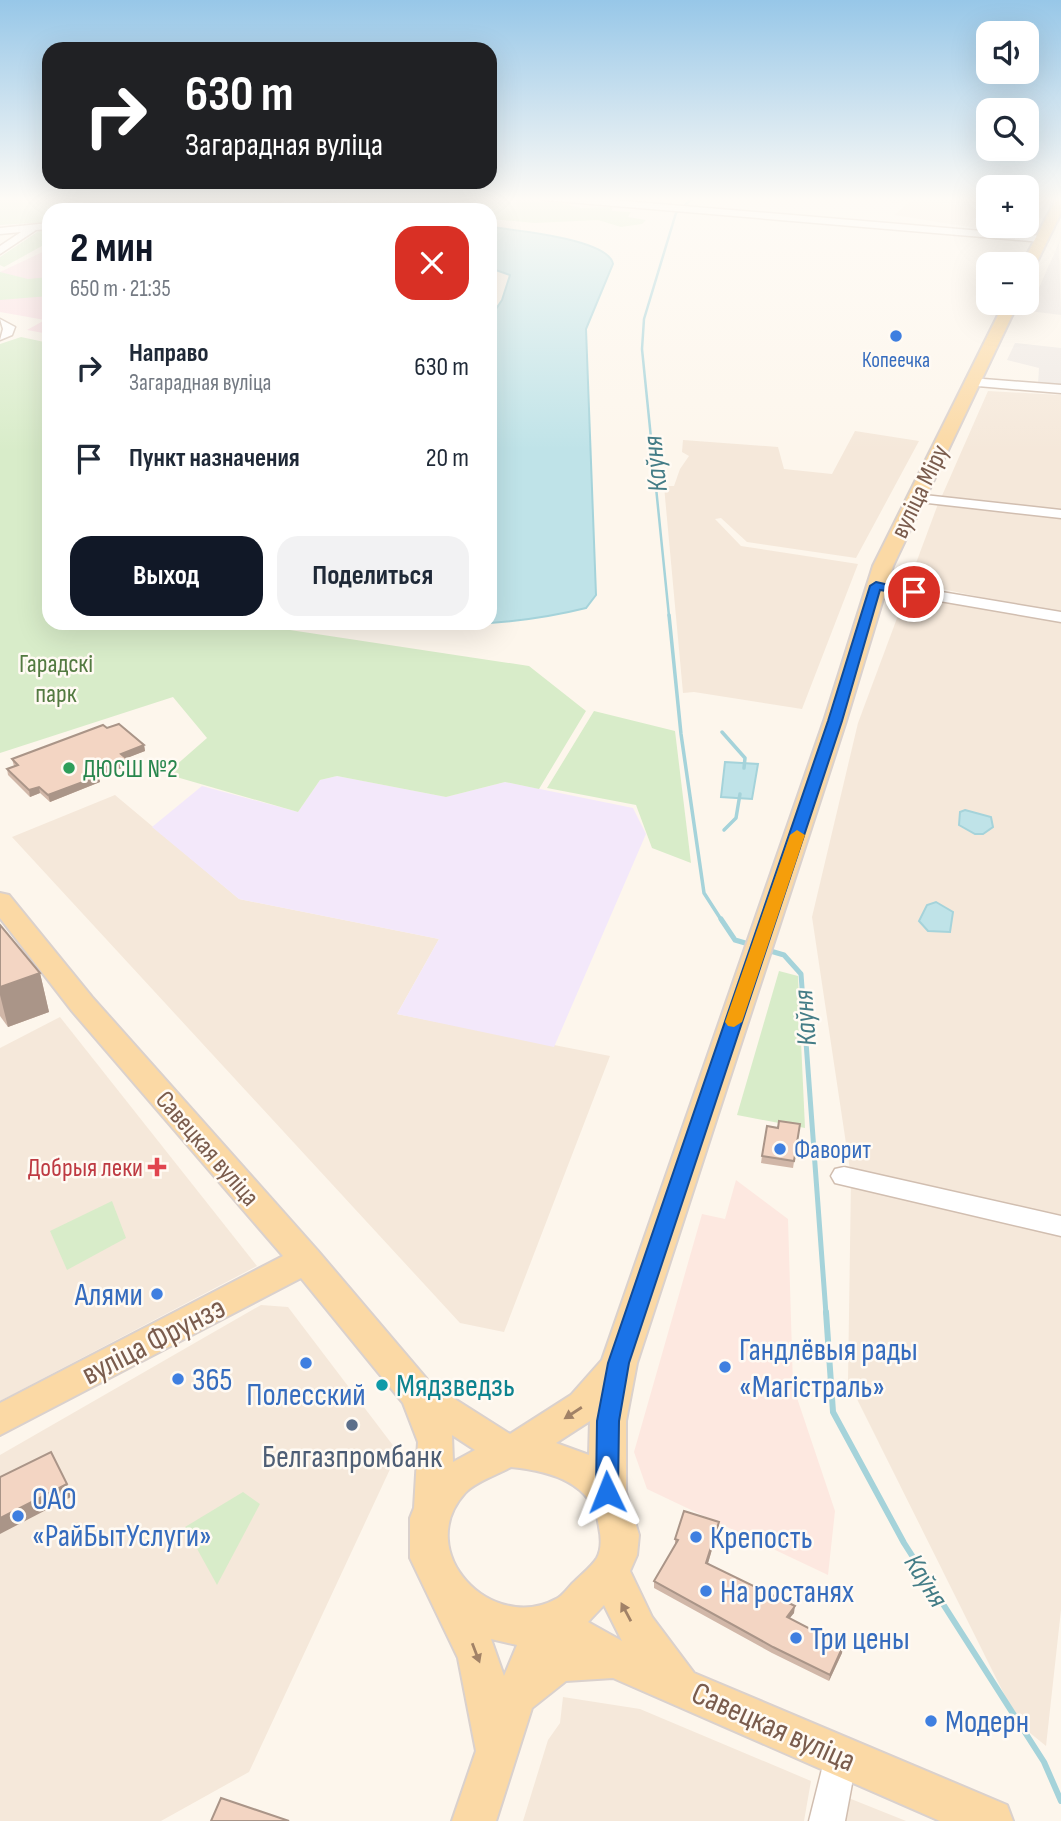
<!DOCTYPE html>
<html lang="ru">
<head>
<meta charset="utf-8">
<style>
	body { margin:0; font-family:"Sofia Sans Condensed",sans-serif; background:#f2f2f3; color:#1f2937; height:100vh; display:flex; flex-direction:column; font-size:26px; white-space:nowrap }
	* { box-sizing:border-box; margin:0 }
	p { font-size:23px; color:#747a83 }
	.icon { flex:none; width:38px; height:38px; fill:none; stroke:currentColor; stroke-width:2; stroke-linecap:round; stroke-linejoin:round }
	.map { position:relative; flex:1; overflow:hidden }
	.panel { position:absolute; left:42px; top:203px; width:455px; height:427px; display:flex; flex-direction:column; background:#fff; border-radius:21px; box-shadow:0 7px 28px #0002 }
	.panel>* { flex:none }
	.top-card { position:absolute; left:42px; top:42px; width:455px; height:147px; border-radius:21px; box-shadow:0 7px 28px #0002; background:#202124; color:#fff; overflow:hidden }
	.fabs { position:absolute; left:976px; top:21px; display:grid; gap:14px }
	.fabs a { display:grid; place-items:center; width:63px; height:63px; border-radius:14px; background:#fff; box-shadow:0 7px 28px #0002; font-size:35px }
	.pin { position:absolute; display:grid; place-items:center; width:60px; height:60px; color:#fff; margin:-30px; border:4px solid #fff; border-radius:50%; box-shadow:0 2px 7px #0007 }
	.me { position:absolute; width:77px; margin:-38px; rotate:358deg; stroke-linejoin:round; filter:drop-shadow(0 0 5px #0008) }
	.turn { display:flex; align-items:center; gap:24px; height:147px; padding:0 28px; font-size:32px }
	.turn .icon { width:91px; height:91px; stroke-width:2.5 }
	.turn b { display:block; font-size:49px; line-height:60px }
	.round { display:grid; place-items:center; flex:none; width:74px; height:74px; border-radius:21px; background:#f2f2f3 }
	.summary { display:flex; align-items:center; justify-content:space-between; height:119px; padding:0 28px }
	h1 { font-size:42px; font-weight:700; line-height:52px; color:#111827 }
	.button { display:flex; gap:14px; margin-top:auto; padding:14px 28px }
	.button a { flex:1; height:80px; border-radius:21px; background:#111827; color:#fff; font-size:28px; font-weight:700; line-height:80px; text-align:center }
	.button a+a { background:#f2f2f3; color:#1f2937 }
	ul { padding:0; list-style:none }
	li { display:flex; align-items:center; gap:21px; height:91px; padding:0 28px }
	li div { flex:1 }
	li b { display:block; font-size:26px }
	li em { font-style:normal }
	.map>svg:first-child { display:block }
	.residential { fill:#f5e8da }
	.commercial { fill:#fde8e0 }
	.industrial { fill:#efe9e4 }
	.education { fill:#f3e8fa }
	.medical { fill:#fbdfe3 }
	.green { fill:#d8ecc9 }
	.water { fill:#bfe3e8; stroke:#a5d3da; stroke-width:2 }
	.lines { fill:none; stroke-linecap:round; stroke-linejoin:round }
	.stream-far3 { stroke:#a5d3da; stroke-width:2.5 }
	.stream-far2 { stroke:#a5d3da; stroke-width:3.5 }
	.stream-far1 { stroke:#a5d3da; stroke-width:5 }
	.stream { stroke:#a5d3da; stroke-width:6 }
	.minor-casing { stroke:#d1beb0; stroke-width:3 }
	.major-casing { stroke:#dad1cd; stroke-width:4 }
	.minor { fill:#fff; fill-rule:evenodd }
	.major { fill:#fbd9a5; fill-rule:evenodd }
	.wall { fill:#d1b7a8 }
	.shaded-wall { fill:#aa9588 }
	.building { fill:#f3d5c3; stroke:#aa9588; stroke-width:2 }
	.oneway { fill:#a18267 }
	.route { fill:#1a73e8; stroke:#114b97; stroke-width:2 }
	.slow { fill:#f59e0b }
	.shop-dot { fill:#3f7fe0; stroke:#fffaf3; stroke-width:2.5 }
	.leisure-dot { fill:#2e9e5b; stroke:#fffaf3; stroke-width:2.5 }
	.health-dot { fill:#e0444e; stroke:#fffaf3; stroke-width:2.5 }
	.culture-dot { fill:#0f9aa8; stroke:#fffaf3; stroke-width:2.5 }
	.service-dot { fill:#5c6f8a; stroke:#fffaf3; stroke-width:2.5 }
	.labels { text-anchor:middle; stroke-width:5; stroke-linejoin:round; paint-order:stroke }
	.far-shop-label { font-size:21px; fill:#366cbe; stroke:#fffaf3 }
	.street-label { font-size:26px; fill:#7a5c4d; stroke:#fffaf3 }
	.park-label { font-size:26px; fill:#537a41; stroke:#fffaf3 }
	.leisure-label { font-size:26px; fill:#27864d; stroke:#fffaf3; text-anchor:start }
	.shop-label { font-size:26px; fill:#366cbe; stroke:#fffaf3; text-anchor:start }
	.health-label { font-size:26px; fill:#be3a42; stroke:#fffaf3; text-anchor:end }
	.water-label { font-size:28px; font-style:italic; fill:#437c86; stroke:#fffaf3 }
	.near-shop-label { font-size:32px; fill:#366cbe; stroke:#fffaf3; text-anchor:start }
	.near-street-label { font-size:32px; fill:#7a5c4d; stroke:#fffaf3 }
	.near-culture-label { font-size:32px; fill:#0d838f; stroke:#fffaf3; text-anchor:start }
	.near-service-label { font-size:32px; fill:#4e5e75; stroke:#fffaf3 }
</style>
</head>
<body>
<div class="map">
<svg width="1061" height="1821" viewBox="0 0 1061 1821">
	<rect width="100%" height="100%" fill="#fdf6ec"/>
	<g class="residential">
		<polygon points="913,199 989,210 989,226 1027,226 1027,216 1031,217 1027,231 1000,232 894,215"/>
		<polygon points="988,391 1061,395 1061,511 941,498"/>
		<polygon points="855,431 919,441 856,558 747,542 721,518 715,519 741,546 858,564 802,709 694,692 683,693 664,486 674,486 680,469 689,456 682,452 683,440 778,447 784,469 832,474"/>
		<polygon points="938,504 1061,516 1061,614 909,582"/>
		<polygon points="906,594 1061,619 1061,1220 850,1170 812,917 858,723"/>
		<polygon points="115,795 239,899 439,939 397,1014 610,1056 504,1332 460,1323 12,837"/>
		<polygon points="60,1017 257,1266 0,1401 0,1048"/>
		<polygon points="851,1181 1061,1231 1061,1610 1046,1746 1019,1724 848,1381"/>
		<polygon points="261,1305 288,1307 398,1452 249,1772 161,1821 0,1821 0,1455"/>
		<polygon points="563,1697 640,1709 811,1781 804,1821 523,1821 548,1740 560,1723"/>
		<polygon points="846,1797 906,1821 841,1821"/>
	</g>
	<polygon class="commercial" points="736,1180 788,1219 793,1386 835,1511 828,1575 647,1489 634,1452 702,1214 725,1219"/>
	<g class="industrial">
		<polygon points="876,197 989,197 989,210 913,199 896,203 873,198"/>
		<polygon points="1059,243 1061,315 1029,311 1046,272"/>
		<polygon points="1015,343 1061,348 1061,386 1038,384 1039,368 1007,360"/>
	</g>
	<polygon class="education" points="337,776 446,797 505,782 633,808 646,834 554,1047 397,1014 439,939 239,899 152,827 202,786 298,812 320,780"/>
	<polygon class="medical" points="49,249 49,334 27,330 45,320 0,312 0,272"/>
	<g class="green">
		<polygon points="0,197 331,197 187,210 49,210 49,222 0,225"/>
		<polygon points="455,197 557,202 581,208 612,207 612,211 631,212 628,217 646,220 642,224 621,227 598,220 535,223 490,219 490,210 271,210 402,198"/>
		<polygon points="49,230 49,242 4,267 0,265 0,257 39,231"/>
		<polygon points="0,272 28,279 49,277 49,296 0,300"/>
		<polygon points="21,337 49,343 49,623 293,623 290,630 529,666 586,711 539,789 505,782 446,797 337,776 320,780 298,812 166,774 207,738 173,697 0,753 0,344"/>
		<polygon points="594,711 675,731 691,863 652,848 636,805 547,788"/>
		<polygon points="779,971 798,976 805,1128 737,1115"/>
		<polygon points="112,1201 126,1238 67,1270 50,1231"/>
		<polygon points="243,1492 260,1504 217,1585 185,1527"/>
	</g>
	<g class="water">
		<path d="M490 227C514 230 609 239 613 264L586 329 596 595 586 608C526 623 464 627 402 624L399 623H490V318L502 300 510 275 490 268Z"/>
		<polygon points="725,762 758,764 752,799 721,797"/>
		<polygon points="965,810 991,817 993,827 983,834 975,834 959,825 960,812"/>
		<polygon points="936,902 953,912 950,932 928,931 919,921 927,905"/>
	</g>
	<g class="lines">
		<polyline class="stream-far3" points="669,616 642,349 644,319 676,213 694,197"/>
		<g class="stream-far2">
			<polyline points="669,615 681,734 704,893 722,921"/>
			<polyline points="722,732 745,758 744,768"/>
			<polyline points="724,830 736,818 740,794"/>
		</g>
		<g class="stream-far1">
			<polyline points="721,919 735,940 752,945"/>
			<polyline points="767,950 784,955 801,974 826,1314"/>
		</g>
		<polyline class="stream" points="826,1312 833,1412 904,1543 1044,1762 1061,1801"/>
		<defs>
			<g id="minor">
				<polygon points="329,197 364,197 246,210 207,210"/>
				<polygon points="539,197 575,197 1042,236 1047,239 1042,242 544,200"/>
				<polygon points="49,223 49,229 36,230 0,254 0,246 21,232 0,234 0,228"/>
				<polygon points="0,319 15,327 12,335 0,340 3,329"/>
				<polygon points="971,378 1061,385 1061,393 966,385 966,379"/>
				<polygon points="915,494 1061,510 1061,518 910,501 908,498"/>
				<polygon points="876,581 1061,612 1061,622 870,589 868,586"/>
				<polygon points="844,1167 1061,1216 1061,1236 835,1183 831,1176 835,1169"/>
				<polygon points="840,1740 852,1745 857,1757 845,1821 809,1821 828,1745"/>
			</g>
			<g id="major">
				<polygon points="1057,197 1061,197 1061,213 1034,268 1027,272 1027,264 1022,264"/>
				<path d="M1004 303H1018L893 566 846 721 637 1363 626 1421V1492L639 1535 637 1555 630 1571 652 1617 694 1673 1007 1805 1013 1821H940L613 1678 566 1681 532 1708 496 1821H452L476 1751 458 1658 410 1558V1518L414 1508 418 1442 403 1403 301 1278 0 1435V1403L283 1256 72 1011 0 918V893L9 895 92 997 318 1251 431 1384 510 1434 571 1395 602 1360 824 721 873 566ZM590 1421 589 1455 556 1443ZM452 1435 475 1450 453 1462ZM511 1467C549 1471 594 1482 599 1527 601 1536 602 1549 597 1558 592 1566 582 1574 575 1581 569 1586 563 1596 556 1599 492 1634 412 1552 465 1493 475 1482 497 1475 511 1467ZM604 1605 622 1641 588 1622ZM491 1639 517 1645 504 1676Z"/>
			</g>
		</defs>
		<use href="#minor" class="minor-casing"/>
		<use href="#major" class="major-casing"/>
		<use href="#minor" class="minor"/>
		<use href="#major" class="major"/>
	</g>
	<g class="wall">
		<polygon points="107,728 144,745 145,751 126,758 129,765 99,777 100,782 50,802 40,793 30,797 8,775 7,769 14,766 12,759"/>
		<polygon points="0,925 40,973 49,1012 8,1027 0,1016"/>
		<polygon points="800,1124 793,1168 761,1163 762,1156 778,1128"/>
		<polygon points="719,1522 718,1529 708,1563 794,1613 789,1618 843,1646 842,1653 829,1681 772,1653 654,1588 654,1581 675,1546 675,1539"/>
	</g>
	<g class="shaded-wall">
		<polygon points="144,745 145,751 122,760 121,754"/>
		<polygon points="127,759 129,765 99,777 100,782 50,802 48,795 94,772"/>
		<polygon points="39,787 40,793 30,797 29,790"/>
		<polygon points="40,973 49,1012 8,1027 0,995 0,987"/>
		<polygon points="67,1484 71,1497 0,1534 0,1518"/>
		<polygon points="719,1522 718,1529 706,1570 706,1563"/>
		<polygon points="795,1606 794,1613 785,1624 787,1617"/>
		<polygon points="843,1646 842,1653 829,1681 830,1675"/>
	</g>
	<g class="building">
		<polygon points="119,724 144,745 121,754 127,759 94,772 99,776 48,795 39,787 29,790 7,769 18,765 12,759 103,725 107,728"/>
		<polygon points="0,925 40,973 0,987"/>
		<polygon points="779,1121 800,1124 794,1161 762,1156 767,1126 778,1128"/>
		<polygon points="51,1452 67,1484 0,1518 0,1477"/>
		<polygon points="684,1511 719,1522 706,1563 795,1606 787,1617 843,1646 830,1675 773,1647 654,1581 678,1540 675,1539"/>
		<polygon points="221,1798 289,1821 211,1821"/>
	</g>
	<defs><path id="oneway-solid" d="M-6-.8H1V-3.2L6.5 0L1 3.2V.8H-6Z" transform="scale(1.75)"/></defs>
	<g class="oneway">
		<use href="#oneway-solid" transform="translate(573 1413) rotate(147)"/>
		<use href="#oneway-solid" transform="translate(626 1612) rotate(-118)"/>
		<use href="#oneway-solid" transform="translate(476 1653) rotate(69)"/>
	</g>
	<linearGradient id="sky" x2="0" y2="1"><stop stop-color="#97c7e8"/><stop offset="0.44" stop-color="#fefbf6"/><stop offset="1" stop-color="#fefbf6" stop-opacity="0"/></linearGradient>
	<rect width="1061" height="452" fill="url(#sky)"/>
	<polygon class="route" points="876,582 920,592 914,596 880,590 842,721 629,1363 619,1421 618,1492 615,1499 607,1502 599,1499 596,1492 597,1421 608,1363 828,721 870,586"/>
	<polygon class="slow" points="797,830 805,835 742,1022 734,1027 728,1026 725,1022 790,835"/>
	<g class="shop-dot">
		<circle cx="896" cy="336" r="7"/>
		<circle cx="780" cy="1149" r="7"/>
		<circle cx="157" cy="1294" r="7"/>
		<circle cx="306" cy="1363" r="7"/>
		<circle cx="725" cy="1367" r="7"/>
		<circle cx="178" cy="1379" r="7"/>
		<circle cx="18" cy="1516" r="7"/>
		<circle cx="696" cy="1537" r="7"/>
		<circle cx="706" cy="1591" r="7"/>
		<circle cx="796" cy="1638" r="7"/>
		<circle cx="931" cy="1721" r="7"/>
	</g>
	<circle class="leisure-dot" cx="69" cy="768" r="7"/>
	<path class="health-dot" d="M153.5 1156.5h7v7h7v7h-7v7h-7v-7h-7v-7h7z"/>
	<circle class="culture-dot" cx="382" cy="1385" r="7"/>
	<circle class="service-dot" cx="352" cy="1425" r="7"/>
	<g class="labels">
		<g class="far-shop-label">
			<text x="896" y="367">Копеечка</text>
		</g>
		<g class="street-label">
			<text transform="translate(919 491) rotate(-64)" y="9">вуліца Міру</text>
			<text transform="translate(208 1148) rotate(49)" y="9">Савецкая вуліца</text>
		</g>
		<g class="park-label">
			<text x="56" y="672">Гарадскі<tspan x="56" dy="30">парк</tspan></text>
		</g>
		<g class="leisure-label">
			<text x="83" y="777">ДЮСШ №2</text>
		</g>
		<g class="shop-label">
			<text x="794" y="1158">Фаворит</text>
		</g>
		<g class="health-label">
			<text x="143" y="1176">Добрыя леки</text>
		</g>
		<g class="water-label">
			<text transform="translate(654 464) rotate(-96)" y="10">Каўня</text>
			<text transform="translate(804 1018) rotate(-94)" y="10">Каўня</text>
			<text transform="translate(927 1580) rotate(58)" y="10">Каўня</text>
		</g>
		<g class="near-shop-label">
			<text x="143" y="1305" text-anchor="end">Алями</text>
			<text x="739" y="1360">Гандлёвыя рады<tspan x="739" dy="37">«Магістраль»</tspan></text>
			<text x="192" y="1390">365</text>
			<text x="306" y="1405" text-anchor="middle">Полесский</text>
			<text x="32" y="1509">ОАО<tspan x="32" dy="37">«РайБытУслуги»</tspan></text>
			<text x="710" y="1548">Крепость</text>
			<text x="720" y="1602">На ростанях</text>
			<text x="810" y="1649">Три цены</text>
			<text x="945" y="1732">Модерн</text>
		</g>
		<g class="near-street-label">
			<text transform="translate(153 1340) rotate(-27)" y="11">вуліца Фрунзэ</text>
			<text transform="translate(774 1726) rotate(24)" y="11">Савецкая вуліца</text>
		</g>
		<g class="near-culture-label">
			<text x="396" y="1396">Мядзведзь</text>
		</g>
		<g class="near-service-label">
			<text x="352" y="1467">Белгазпромбанк</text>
		</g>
	</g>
</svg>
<div class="fabs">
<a><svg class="icon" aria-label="sound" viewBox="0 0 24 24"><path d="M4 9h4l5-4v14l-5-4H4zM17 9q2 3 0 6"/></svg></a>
<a><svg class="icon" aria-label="search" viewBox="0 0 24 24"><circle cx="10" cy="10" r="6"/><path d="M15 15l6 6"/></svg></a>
<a>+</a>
<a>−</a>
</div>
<div class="pin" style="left:914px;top:592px;background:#d93025"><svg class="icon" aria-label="arrive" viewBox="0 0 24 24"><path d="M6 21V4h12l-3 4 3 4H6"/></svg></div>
<svg class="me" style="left:607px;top:1492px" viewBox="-20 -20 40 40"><path d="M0-17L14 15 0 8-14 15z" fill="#1a73e8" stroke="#fff" stroke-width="4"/></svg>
<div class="top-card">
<div class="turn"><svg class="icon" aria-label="right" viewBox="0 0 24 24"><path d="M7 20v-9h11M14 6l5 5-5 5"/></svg><div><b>630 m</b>Загарадная вуліца</div></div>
</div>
<section class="panel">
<div class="summary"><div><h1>2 мин</h1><p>650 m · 21:35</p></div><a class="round" style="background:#d93025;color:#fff"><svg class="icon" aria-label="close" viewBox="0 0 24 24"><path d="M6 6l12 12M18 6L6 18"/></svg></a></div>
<ul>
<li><svg class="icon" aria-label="right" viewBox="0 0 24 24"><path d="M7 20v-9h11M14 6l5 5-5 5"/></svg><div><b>Направо</b><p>Загарадная вуліца</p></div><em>630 m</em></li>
<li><svg class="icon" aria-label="arrive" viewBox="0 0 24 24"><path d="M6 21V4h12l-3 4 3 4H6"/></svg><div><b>Пункт назначения</b></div><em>20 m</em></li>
</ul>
<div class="button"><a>Выход</a><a>Поделиться</a></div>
</section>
</div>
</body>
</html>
